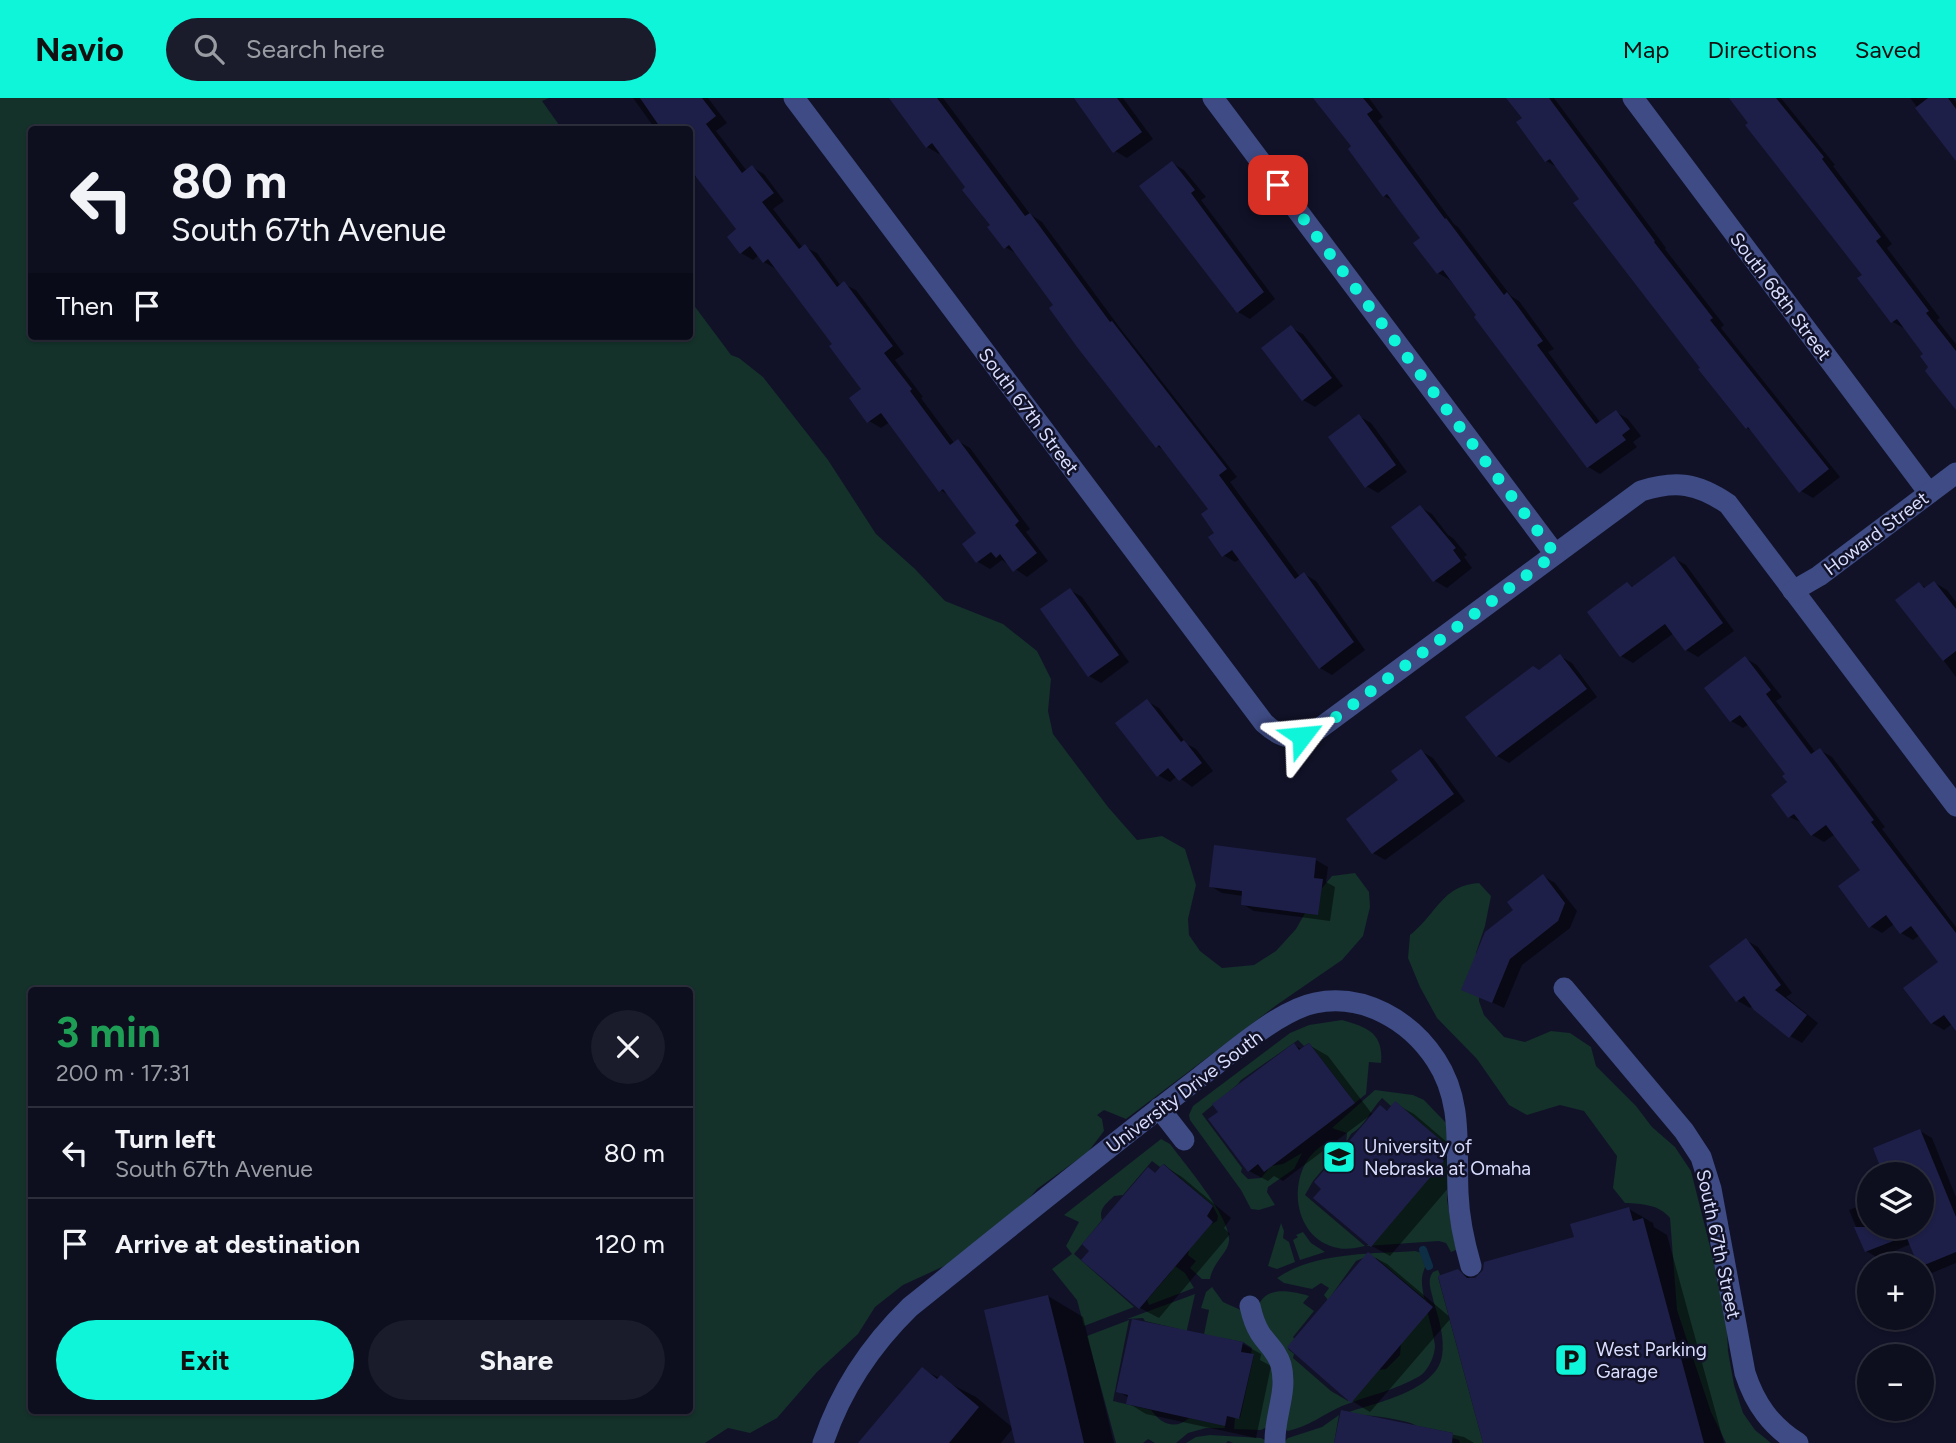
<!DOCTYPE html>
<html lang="en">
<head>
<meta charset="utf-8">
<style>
	body { margin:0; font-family:Figtree,sans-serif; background:#1b1c2b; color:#f1f3f6; height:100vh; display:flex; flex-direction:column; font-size:26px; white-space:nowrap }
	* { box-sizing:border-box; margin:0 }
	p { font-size:23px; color:#9a9ca4 }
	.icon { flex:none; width:38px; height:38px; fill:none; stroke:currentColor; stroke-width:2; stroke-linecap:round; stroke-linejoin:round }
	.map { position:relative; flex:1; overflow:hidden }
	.panel { position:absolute; left:28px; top:889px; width:665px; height:427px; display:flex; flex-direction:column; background:#0d0e1e; border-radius:7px; box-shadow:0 2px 5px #0004,0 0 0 2px #2d2e3c }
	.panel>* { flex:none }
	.guide { position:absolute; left:28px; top:28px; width:665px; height:214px; border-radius:7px; box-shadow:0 2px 5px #0004,0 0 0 2px #2d2e3c; background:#0d0e1e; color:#f1f3f6; overflow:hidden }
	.buttons { position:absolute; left:1857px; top:1064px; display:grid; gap:14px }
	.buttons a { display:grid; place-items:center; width:77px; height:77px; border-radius:50%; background:#0d0e1e; box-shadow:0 2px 5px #0004,0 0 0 2px #2d2e3c; font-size:35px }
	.pin { position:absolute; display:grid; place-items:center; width:60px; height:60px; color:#fff; margin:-30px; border-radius:14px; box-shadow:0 4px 10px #0006 }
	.me { position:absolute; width:77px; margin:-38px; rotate:61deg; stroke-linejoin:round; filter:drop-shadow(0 0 5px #0008) }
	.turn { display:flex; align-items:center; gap:24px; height:147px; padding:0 28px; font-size:32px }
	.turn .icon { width:91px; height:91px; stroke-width:2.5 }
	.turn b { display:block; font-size:49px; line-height:60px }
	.then { display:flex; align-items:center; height:66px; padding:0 28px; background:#0003; gap:14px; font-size:26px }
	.round { display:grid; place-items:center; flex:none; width:74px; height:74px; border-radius:37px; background:#1b1c2b }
	.headline { display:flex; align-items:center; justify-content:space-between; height:119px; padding:0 28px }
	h1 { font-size:42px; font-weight:700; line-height:52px; color:#1e9e55 }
	.primary-button { display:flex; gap:14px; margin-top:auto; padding:14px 28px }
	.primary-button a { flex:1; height:80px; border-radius:42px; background:#0ef5d9; color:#111; font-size:28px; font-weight:700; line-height:80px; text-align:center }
	.primary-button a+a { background:#1b1c2b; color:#f1f3f6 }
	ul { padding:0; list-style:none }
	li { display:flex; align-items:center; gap:21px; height:91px; padding:0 28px; border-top:2px solid #2d2e3c }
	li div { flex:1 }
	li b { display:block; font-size:26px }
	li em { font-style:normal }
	header { display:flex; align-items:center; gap:42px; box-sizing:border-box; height:98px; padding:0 35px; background:#0ef5d9; color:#111 }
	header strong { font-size:33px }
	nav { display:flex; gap:38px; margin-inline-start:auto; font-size:24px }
	.search { width:490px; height:63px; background:#1b1c2b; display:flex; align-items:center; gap:18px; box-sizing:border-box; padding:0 24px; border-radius:38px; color:#9a9ca4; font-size:26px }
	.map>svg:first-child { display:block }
	.green { fill:#14312a; fill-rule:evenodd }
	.shadow { fill:#0007 }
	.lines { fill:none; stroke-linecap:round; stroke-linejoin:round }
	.stream { stroke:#0d2e45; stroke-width:8 }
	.building { fill:#1e1f48 }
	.minor { stroke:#3e4b84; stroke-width:21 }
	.route { stroke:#0ef5d9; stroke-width:12; stroke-dasharray:0 21.6 }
	.labels { text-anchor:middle; stroke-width:5; stroke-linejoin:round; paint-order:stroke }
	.street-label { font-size:19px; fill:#d9ddfd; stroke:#111228 }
	.poi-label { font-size:19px; fill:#d9ddfd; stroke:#111228; text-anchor:start }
</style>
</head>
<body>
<header>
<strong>Navio</strong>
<div class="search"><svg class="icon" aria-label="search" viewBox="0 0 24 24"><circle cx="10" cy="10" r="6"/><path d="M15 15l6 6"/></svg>Search here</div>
<nav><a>Map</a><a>Directions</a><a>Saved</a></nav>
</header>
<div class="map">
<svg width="1956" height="1345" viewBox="0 0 1956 1345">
	<rect width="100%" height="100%" fill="#111228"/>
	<g class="green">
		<path d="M0 0H549L542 3 562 31 32 32V238H690V202L731 257 739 260 763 279 828 362 876 436 915 471 945 503 1003 526 1037 553 1051 581 1048 613 1053 636 1108 709 1137 742 1162 738 1185 751 1196 787 1188 821 1189 837 1200 853 1222 870 1254 867 1276 853 1296 831 1313 801 1332 778 1355 775 1369 794 1370 809 1363 838 1342 862 1278 906 1126 1021 1104 1012 1097 1017 1102 1021 1104 1033 1088 1054 1037 1091 1005 1129 953 1164 903 1187 875 1209 858 1236 817 1274 777 1320 750 1335 728 1330 705 1345H0ZM32 892H690V1312H32Z"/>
		<path d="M1479 785 1491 798 1485 828 1476 855 1479 876V903L1484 917 1504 939 1525 944 1551 933 1570 935 1591 949 1596 968 1636 1008 1652 1029 1675 1049 1691 1073 1726 1212 1728 1253 1734 1287 1743 1315 1755 1332 1771 1345H1726L1711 1314 1677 1212 1670 1120C1659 1106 1641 1106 1625 1105L1613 1090 1617 1058 1584 1013 1560 1007 1527 1017 1509 1007 1477 961 1437 920 1420 889 1408 860 1410 837C1437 816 1442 787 1479 785Z"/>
		<path d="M1342 922C1367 929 1384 935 1381 965L1369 964 1366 996 1350 1009 1349 997 1309 945 1304 948 1298 942 1241 982 1238 986 1202 1016 1242 1070 1241 1074 1248 1081 1261 1080 1271 1068 1283 1066 1302 1055 1294 1071 1268 1089 1267 1094 1275 1107 1259 1112 1251 1111 1241 1092 1190 1022 1189 1017 1193 1008 1290 935 1309 927Z"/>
		<path d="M1375 992 1413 997 1424 1002 1447 1026V1054L1443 1049 1445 1046 1396 1004 1391 1008 1382 1000C1371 1011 1365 1028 1351 1036L1346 1045 1347 1035 1332 1030Z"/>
		<path d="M1161 1041 1170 1046C1184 1065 1232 1121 1229 1143 1228 1155 1213 1164 1210 1181H1202L1190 1170 1196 1163 1188 1157 1189 1152 1210 1127 1217 1123 1218 1118 1213 1108 1164 1066 1160 1069 1152 1063 1123 1097 1114 1098C1107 1105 1098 1111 1102 1122L1074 1156 1134 1209 1084 1228 1077 1202 1052 1171 1072 1156 1066 1148 1079 1124 1064 1117Z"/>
		<path d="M1325 1046H1333L1340 1051 1313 1083 1305 1097 1365 1148C1356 1150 1347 1152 1338 1150 1289 1141 1285 1067 1325 1046Z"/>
		<polygon points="1447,1059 1447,1102 1456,1152 1451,1154 1446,1145 1439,1143 1367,1148 1376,1137 1379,1139"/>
		<polygon points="1281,1125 1284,1133 1283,1140 1289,1144 1295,1164 1277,1171 1268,1168"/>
		<polygon points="1303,1134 1311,1145 1325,1154 1300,1162 1293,1142 1298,1139 1296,1137"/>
		<path d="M1415 1153 1422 1155C1430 1169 1423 1168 1422 1181 1421 1197 1433 1230 1435 1247 1435 1258 1428 1274 1418 1279 1396 1292 1367 1298 1342 1308 1322 1317 1310 1328 1288 1333L1281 1329 1285 1313 1258 1209C1265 1187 1292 1193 1309 1198L1303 1205 1314 1213 1293 1239 1295 1241 1288 1251 1294 1256 1293 1260 1331 1293 1348 1303 1357 1294 1359 1295 1379 1272 1386 1271 1400 1257 1401 1246 1426 1202 1376 1160 1370 1165 1363 1160 1356 1163 1328 1202 1324 1197 1329 1190 1321 1185 1312 1191 1284 1185 1277 1180C1315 1154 1370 1156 1415 1153Z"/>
		<polygon points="1172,1166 1185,1175 1194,1190 1149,1207 1147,1202 1171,1174"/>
		<path d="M1438 1172 1440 1177 1438 1179 1483 1345H1460L1459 1342 1452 1340 1453 1335 1417 1328C1409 1321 1355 1315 1343 1316 1373 1305 1436 1294 1442 1258 1445 1241 1439 1221 1434 1205 1432 1194 1426 1183 1433 1174Z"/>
		<polygon points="1212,1189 1223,1204 1243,1213 1274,1268 1269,1328 1261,1332 1234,1331 1235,1320 1240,1320 1254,1257 1251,1256 1252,1250 1243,1244 1194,1235 1204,1236 1209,1212 1201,1210 1206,1194"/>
		<polygon points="1195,1196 1186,1236 1179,1231 1145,1223 1143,1220 1127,1221"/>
		<path d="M1129 1222 1113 1303 1151 1312C1160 1325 1175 1333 1189 1320L1224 1327 1225 1330H1206L1188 1335 1176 1345H1155L1148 1341 1143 1345H1116L1087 1238Z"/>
		<polygon points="1339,1317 1334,1345 1283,1345 1288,1340 1322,1329"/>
		<polygon points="1210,1337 1261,1340 1270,1345 1233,1345 1228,1343 1226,1345 1186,1345 1196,1339"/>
	</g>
	<g class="shadow">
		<polygon points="633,0 708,0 727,25 716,33 747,73 752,69 764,76 784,103 773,111 803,150 805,149 817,155 841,188 844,186 856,192 904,256 895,262 923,299 921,300 955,346 958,343 970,350 1030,431 1026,434 1048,463 1027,479 1002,462 990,471 978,464 964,446 979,435 952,399 940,392 890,324 881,330 869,323 863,291 835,246 776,171 764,164 759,157 753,162 741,155 739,132 697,78 693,81 690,79 690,32 656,32"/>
		<polygon points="891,0 943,0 1030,116 1042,124 1120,230 1237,379 1230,384 1300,479 1304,476 1316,483 1365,552 1332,577 1320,570 1240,461 1235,464 1223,457 1210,411 1167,354 1157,348 1017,156 1005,149 968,89 941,54 939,56 927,49"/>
		<polygon points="1089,0 1123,0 1153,41 1127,60 1115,53"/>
		<polygon points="1315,0 1369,0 1383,19 1378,23 1454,126 1458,129 1511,198 1519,203 1554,251 1548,254 1586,306 1601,325 1616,314 1628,321 1641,338 1633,344 1637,349 1600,376 1588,369 1476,219 1479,217 1450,182 1438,175 1422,140 1395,104 1384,98 1353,49"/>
		<polygon points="1509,0 1554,0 1666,150 1665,151 1724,227 1721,230 1840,379 1813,400 1801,393 1755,335 1747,330 1702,270 1559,70 1546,63 1524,20"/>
		<polygon points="1731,0 1781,0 1835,67 1833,68 1892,146 1887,150 1940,220 1937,222 1956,246 1956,309 1931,270 1926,256 1905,231 1893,224 1860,181 1864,177"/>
		<polygon points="1910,0 1953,0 1956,4 1956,60"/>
		<polygon points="1172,65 1184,72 1206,99 1201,102 1275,201 1250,221 1238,214"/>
		<polygon points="1291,230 1303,236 1343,288 1315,309 1303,302"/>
		<polygon points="1359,318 1371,325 1407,374 1378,395 1366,388"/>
		<polygon points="1420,409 1432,416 1448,437 1453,440 1467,457 1464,459 1472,470 1447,490 1435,483"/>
		<polygon points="1674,460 1686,467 1734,533 1698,559 1686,552 1674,535 1633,565 1621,558 1628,486 1634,489"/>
		<polygon points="1935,485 1947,492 1956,504 1956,579 1898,502 1919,486 1927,490"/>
		<polygon points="1070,492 1082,499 1129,564 1101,585 1089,578"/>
		<polygon points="1560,558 1572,565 1597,599 1509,665 1497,658"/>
		<polygon points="1745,560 1757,567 1782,599 1776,603 1816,655 1820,652 1832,659 1885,729 1882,731 1956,829 1956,928 1952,926 1944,932 1932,925 1940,864 1920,837 1913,842 1901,835 1894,826 1882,835 1870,828 1862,772 1835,736 1824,744 1812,737 1803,725 1789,719 1788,676 1749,626 1743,630 1731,623 1706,590"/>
		<polygon points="1147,603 1159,610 1187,646 1196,651 1213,673 1192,689 1177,678 1170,684 1158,677"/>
		<polygon points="1421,653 1433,660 1465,703 1385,762 1373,755 1401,683"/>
		<polygon points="1316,762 1328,769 1326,784 1335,789 1330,823 1254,813 1242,806 1243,798 1222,795 1210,788"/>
		<polygon points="1543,778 1555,785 1577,813 1570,830 1522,867 1504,910 1463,891 1516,812"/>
		<polygon points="1746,842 1758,849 1792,895 1786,899 1818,925 1802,945 1790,938 1753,907 1750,910 1738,903"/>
		<polygon points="1294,947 1303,952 1309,947 1328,958 1372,1016 1283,1083 1274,1078 1268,1083 1249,1073"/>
		<polygon points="1396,1006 1414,1016 1462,1057 1462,1074 1390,1158 1372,1148 1380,1009 1389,1014"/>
		<polygon points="1920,1033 1932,1040 1956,1099 1956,1165 1932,1175 1922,1169 1911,1146 1878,1160 1866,1153 1849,1112 1869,1104 1869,1129 1922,1129 1922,1076 1885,1076 1875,1051"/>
		<polygon points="1164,1068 1182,1079 1231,1120 1224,1130 1230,1136 1159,1220 1140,1210 1084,1162"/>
		<polygon points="1629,1111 1653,1125 1654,1129 1667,1137 1724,1345 1484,1345 1458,1173 1474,1182 1576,1140"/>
		<polygon points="1368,1156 1387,1166 1451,1220 1370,1314 1352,1303"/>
		<polygon points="1048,1198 1083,1219 1114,1345 1017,1345"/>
		<polygon points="1133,1223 1243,1246 1261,1256 1260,1262 1271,1268 1256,1340 1146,1316 1128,1305 1129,1300 1118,1293"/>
		<polygon points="922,1271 976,1299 1013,1330 1001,1345 860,1345"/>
		<polygon points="1354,1316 1464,1339 1474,1345 1348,1345"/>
	</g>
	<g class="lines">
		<polyline class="stream" points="1423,1152 1429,1168"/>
	</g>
	<g class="building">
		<polygon points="640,0 702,0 716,18 706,26 742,75 752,67 774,95 762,104 799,151 805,146 837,189 844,183 893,248 884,255 912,291 910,293 950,347 958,341 1019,423 1015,427 1037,455 1013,474 1000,456 996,460 991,454 976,465 962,446 976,435 943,391 939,394 881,315 867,325 849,300 861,291 829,248 832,246 768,161 763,165 750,148 740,156 727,139 736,131 690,71 690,32 662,32"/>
		<polygon points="889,0 937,0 1025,118 1030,115 1110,224 1112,223 1227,371 1219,377 1295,481 1304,474 1354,544 1319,571 1232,452 1222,459 1208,439 1214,435 1201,416 1208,411 1159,347 1156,350 1077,249 1049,210 1053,207 1009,147 1004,151 987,129 990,127 962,92 965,89 932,45 926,50"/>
		<polygon points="1074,0 1117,0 1142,34 1113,55"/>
		<polygon points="1313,0 1363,0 1373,12 1367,16 1445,121 1446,120 1504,197 1507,194 1543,243 1537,247 1574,297 1596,326 1616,312 1630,331 1622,337 1626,342 1587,370 1474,219 1476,217 1443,172 1437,176 1413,145 1420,140 1387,96 1383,99 1348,51 1351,48"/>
		<polygon points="1506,0 1549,0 1655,143 1654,144 1713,220 1710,222 1829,371 1799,395 1748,329 1746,331 1698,271 1700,270 1573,105 1579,101 1550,61 1545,64 1516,24 1522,20"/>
		<polygon points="1729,0 1776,0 1824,59 1822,61 1881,139 1876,143 1929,213 1926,215 1956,253 1956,312 1925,273 1928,269 1920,258 1923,256 1897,221 1891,225 1857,180 1862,177 1745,27 1748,25"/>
		<polygon points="1928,0 1948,0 1956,11 1956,63 1915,10"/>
		<polygon points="1172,63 1195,92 1191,95 1264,194 1237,215 1139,88"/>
		<polygon points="1291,227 1332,280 1302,303 1261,250"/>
		<polygon points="1359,316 1396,367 1365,390 1328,339"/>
		<polygon points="1420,407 1456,450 1453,452 1461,463 1433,484 1391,429"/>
		<polygon points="1674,458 1723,525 1685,553 1665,526 1620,559 1587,514 1627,484 1632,489"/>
		<polygon points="1934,483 1956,511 1956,553 1943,563 1895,502 1919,484 1924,490"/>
		<polygon points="1070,490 1119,557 1088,579 1040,511"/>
		<polygon points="1560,556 1587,591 1496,659 1465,619 1533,568 1539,572"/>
		<polygon points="1745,558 1771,592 1766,596 1811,656 1820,650 1874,722 1871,724 1956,835 1956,933 1944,917 1931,926 1903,890 1938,864 1911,828 1900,836 1886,817 1869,830 1838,788 1860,772 1826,727 1811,738 1794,716 1788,720 1771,697 1787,684 1782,678 1785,676 1740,617 1730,624 1704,590"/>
		<polygon points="1147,601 1181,644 1184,642 1202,665 1179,683 1168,670 1157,679 1115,625"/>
		<polygon points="1421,651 1454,696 1372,756 1346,721 1398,682 1391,673"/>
		<polygon points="1214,747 1316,760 1314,780 1323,781 1318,817 1241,807 1242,793 1209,789"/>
		<polygon points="1543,776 1565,805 1558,823 1510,861 1492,905 1461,892 1485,834 1513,812 1507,804"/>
		<polygon points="1746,840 1781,887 1775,892 1807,917 1789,940 1754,912 1744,898 1736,904 1709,868"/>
		<polygon points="1294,945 1299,952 1309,945 1355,1005 1264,1074 1258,1066 1248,1074 1208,1021 1218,1014 1212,1006"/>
		<polygon points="1395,1003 1444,1045 1438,1055 1444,1063 1371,1149 1313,1100 1321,1091 1314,1084 1380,1007 1387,1013"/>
		<polygon points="1920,1031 1956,1119 1956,1154 1922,1168 1918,1167 1906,1138 1865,1154 1854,1129 1922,1129 1922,1076 1883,1076 1873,1050"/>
		<polygon points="1163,1066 1213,1108 1207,1118 1213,1124 1139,1211 1081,1162 1089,1153 1082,1146 1148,1069 1155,1075"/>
		<polygon points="1629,1109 1633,1123 1643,1120 1704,1345 1483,1345 1438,1178 1458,1171 1467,1180 1475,1180 1483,1172 1484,1164 1574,1139 1570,1126"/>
		<polygon points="1368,1154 1433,1209 1351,1305 1287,1249"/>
		<polygon points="1048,1197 1066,1269 1084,1345 1015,1345 984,1212"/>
		<polygon points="1132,1221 1243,1244 1241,1254 1254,1256 1239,1321 1227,1318 1225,1328 1126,1306 1128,1297 1116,1294"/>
		<polygon points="922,1269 937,1281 941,1277 979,1309 949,1345 858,1345"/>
		<polygon points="1341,1312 1453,1335 1452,1345 1334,1345"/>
	</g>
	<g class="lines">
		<g class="minor">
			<path d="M794 0 1264 625C1283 642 1292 642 1316 633L1641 393C1676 382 1697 385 1728 406L1956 708"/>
			<polyline points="1213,0 1555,456"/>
			<polyline points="1633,0 1929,395"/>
			<polyline points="1793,493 1819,478 1956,375"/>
			<path d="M1564 890 1684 1033 1701 1059 1711 1091 1745 1275C1755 1306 1771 1328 1798 1345"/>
			<polyline points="1159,1010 1184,1042"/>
			<path d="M1250 1208C1252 1217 1255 1227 1260 1235 1267 1246 1277 1253 1281 1267 1288 1294 1274 1318 1275 1345"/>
			<path d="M823 1345C841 1291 870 1248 910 1209 1006 1132 1102 1054 1200 979 1229 957 1279 912 1315 905 1363 895 1410 922 1436 962 1463 1003 1456 1048 1458 1095 1459 1120 1464 1144 1471 1168"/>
		</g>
	</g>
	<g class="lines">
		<polyline class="route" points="1278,87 1555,456 1316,634 1302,638"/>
	</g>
	<defs>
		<symbol id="university-square" viewBox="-11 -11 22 22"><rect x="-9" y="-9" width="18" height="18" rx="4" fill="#0ef5d9" stroke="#111228"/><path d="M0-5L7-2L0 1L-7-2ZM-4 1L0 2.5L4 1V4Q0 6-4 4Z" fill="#111"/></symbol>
		<symbol id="parking-square" viewBox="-11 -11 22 22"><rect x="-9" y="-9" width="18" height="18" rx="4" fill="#0ef5d9" stroke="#111228"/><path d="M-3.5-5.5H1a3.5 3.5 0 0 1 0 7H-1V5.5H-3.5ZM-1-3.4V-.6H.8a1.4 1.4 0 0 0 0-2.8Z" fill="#111"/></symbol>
	</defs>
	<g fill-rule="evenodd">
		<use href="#university-square" x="1320" y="1040" width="38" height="38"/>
		<use href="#parking-square" x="1552" y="1243" width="38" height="38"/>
	</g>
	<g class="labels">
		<g class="street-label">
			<text transform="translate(1781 198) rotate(53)" y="7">South 68th Street</text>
			<text transform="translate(1029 313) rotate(53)" y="7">South 67th Street</text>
			<text transform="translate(1876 435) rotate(-37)" y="7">Howard Street</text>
			<text transform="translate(1184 993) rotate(-37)" y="7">University Drive South</text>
			<text transform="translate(1719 1146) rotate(78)" y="7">South 67th Street</text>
		</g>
		<g class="poi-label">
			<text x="1364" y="1055">University of<tspan x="1364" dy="22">Nebraska at Omaha</tspan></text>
			<text x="1596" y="1258">West Parking<tspan x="1596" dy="22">Garage</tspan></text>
		</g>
	</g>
</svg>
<div class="buttons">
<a><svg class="icon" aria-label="layers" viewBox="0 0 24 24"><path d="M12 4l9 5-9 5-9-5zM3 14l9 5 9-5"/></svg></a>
<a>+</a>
<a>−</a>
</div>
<div class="pin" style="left:1278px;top:87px;background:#d93025"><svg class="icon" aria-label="arrive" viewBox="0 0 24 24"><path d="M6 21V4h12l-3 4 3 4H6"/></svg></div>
<svg class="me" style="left:1302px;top:638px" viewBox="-20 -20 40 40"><path d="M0-17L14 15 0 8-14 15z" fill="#0ef5d9" stroke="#fff" stroke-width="4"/></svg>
<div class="guide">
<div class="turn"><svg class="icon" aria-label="left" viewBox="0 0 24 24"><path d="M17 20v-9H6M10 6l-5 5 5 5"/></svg><div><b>80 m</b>South 67th Avenue</div></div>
<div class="then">Then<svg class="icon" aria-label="arrive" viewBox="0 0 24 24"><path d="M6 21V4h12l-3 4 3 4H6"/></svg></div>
</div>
<section class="panel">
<div class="headline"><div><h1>3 min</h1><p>200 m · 17:31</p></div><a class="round"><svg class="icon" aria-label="close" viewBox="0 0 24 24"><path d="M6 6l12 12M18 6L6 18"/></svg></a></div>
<ul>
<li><svg class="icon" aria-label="left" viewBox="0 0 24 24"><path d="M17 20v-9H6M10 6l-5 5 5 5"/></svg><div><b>Turn left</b><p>South 67th Avenue</p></div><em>80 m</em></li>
<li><svg class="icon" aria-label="arrive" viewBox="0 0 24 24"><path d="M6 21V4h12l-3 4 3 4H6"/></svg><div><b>Arrive at destination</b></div><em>120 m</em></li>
</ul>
<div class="primary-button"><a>Exit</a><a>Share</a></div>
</section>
</div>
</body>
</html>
